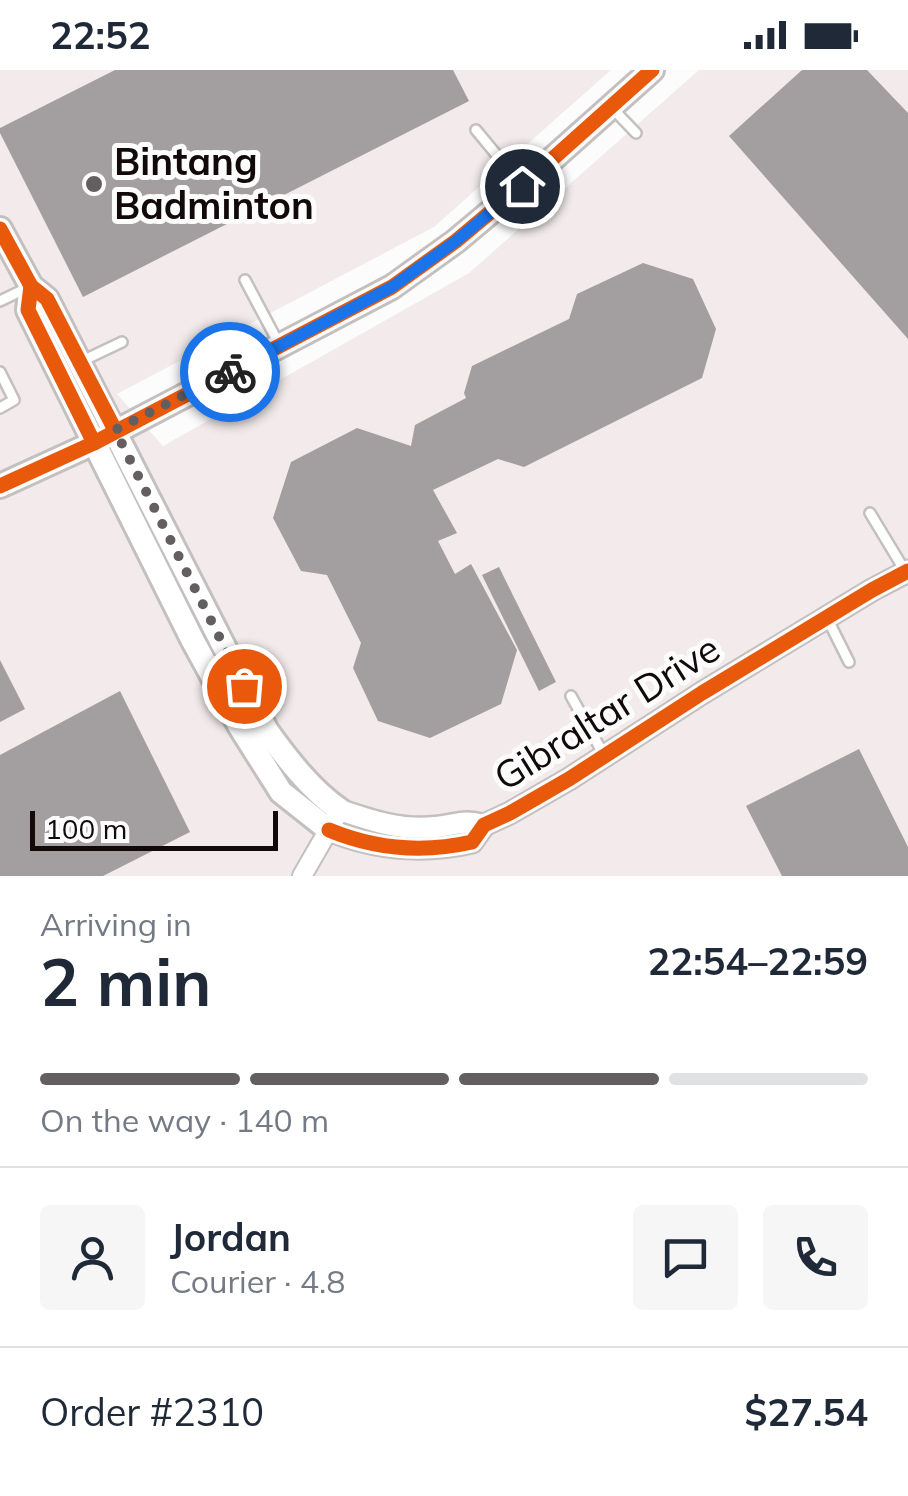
<!DOCTYPE html>
<meta charset="utf-8">
<style>
body{margin:0;font-family:Mulish,sans-serif;background:#f6f6f7;color:#1f2937;height:100vh;display:flex;flex-direction:column;font-size:38px;white-space:nowrap}
*{box-sizing:border-box;margin:0}
p{font-size:32px;color:#747a83}
.icon{flex:none;width:55px;height:55px;fill:none;stroke:currentColor;stroke-width:2;stroke-linecap:round;stroke-linejoin:round}
.map{position:relative;height:806px;overflow:hidden}
.side{display:flex;flex-direction:column;background:#fff;flex:1}
.side>*{flex:none}
.scale{position:absolute;left:30px;bottom:25px;width:248px;box-sizing:border-box;padding-left:10px;border:5px solid #11090a;border-top:0;font-size:28px;line-height:35px;white-space:nowrap;color:#11090a;-webkit-text-stroke:8px #fcfcfc;paint-order:stroke}
.pin{position:absolute;display:grid;place-items:center;width:85px;height:85px;color:#fff;margin:-42px;border:5px solid #fff;border-radius:50%;box-shadow:0 2px 10px #0007}
.courier{position:absolute;display:grid;place-items:center;width:100px;height:100px;margin:-50px;border:8px solid #1a73e8;border-radius:50%;background:#fff;color:#222;box-shadow:0 2px 12px #0007}
.head em{font-style:normal;font-weight:700}
.head div{display:flex;flex-direction:column-reverse}
.head{display:flex;align-items:center;justify-content:space-between;height:170px;padding:0 40px}
h1{font-size:65px;font-weight:700;line-height:75px}
.bar{display:grid;grid-template-columns:repeat(4,1fr);gap:15px 10px;align-content:center;height:120px;padding:0 40px}
.bar i{height:12px;border-radius:8px;background:#e0e1e3}
.bar .selected{background:#635e5f}
.bar p{grid-column:span 4}
.line{display:flex;align-items:center;gap:25px;padding:0 40px;border-top:2px solid #e0e1e3}
.line div{flex:1}
.round{display:grid;place-items:center;flex:none;width:105px;height:105px;border-radius:10px;background:#f6f6f7}
.status{display:flex;justify-content:space-between;align-items:center;height:70px;padding:0 50px;background:#fff;direction:ltr}
.status svg{height:28px;fill:currentColor}
.map>svg:first-child{display:block}
.built{fill:#f3ebeb}
.building{fill:#a39e9f}
.lines{fill:none;stroke-linecap:round;stroke-linejoin:round}
.service-casing{stroke:#c4c0c0;stroke-width:14}
.minor-casing{stroke:#c4c0c0;stroke-width:22}
.tertiary-casing{stroke:#c4c0c0;stroke-width:25}
.secondary-casing{stroke:#c4c0c0;stroke-width:28}
.service{stroke:#fff;stroke-width:9}
.minor{stroke:#fff;stroke-width:18}
.tertiary{stroke:#fff;stroke-width:20}
.secondary{stroke:#fff;stroke-width:22}
.cycleway-casing{stroke:#fcfcfc;stroke-width:21}
.cycleway{stroke:#e8590c;stroke-width:15}
.done{stroke:#635e5f;stroke-width:10;stroke-dasharray:0 18}
.route{stroke:#1a73e8;stroke-width:12}
.poi-dot{fill:#635e5f;stroke:#fcfcfc;stroke-width:4}
.labels{text-anchor:middle;stroke-width:10;stroke-linejoin:round;paint-order:stroke}
.poi-label{font-size:38px;font-weight:bold;fill:#11090a;stroke:#fcfcfc;text-anchor:start}
.street-label{font-size:38px;fill:#11090a;stroke:#fcfcfc}
</style>
<div class="status"><b>22:52</b><svg viewBox="0 0 49 12"><path d="M0 12V9h3v3zM5 12V6h3v6zM10 12V3h3v9zM15 12V0h3v12zM26 1h20v11H26zM47 4h2v5h-2z"/></svg></div>
<div class="map">
<svg width="908" height="806" viewBox="0 0 908 806">
<rect width="100%" height="100%" fill="#fcfcfc"/>
<path class="built" d="M 0,0 L 611,0 L 434,157 L 117,324 L 163,376 L 469,203 L 699,0 L 908,0 L 908,806 L 0,806 Z"/>
<g class="building">
<path d="M 115,0 L 453,0 L 469,31 L 83,227 L 0,63 L 0,58 Z"/>
<path d="M 802,0 L 867,0 L 908,43 L 908,269 L 729,66 Z"/>
<path d="M 643,193 L 693,209 L 716,259 L 702,308 L 524,397 L 498,389 L 433,420 L 457,463 L 438,471 L 455,504 L 471,494 L 517,580 L 501,634 L 430,668 L 378,651 L 353,598 L 361,573 L 327,505 L 301,501 L 273,448 L 291,392 L 357,358 L 411,376 L 415,355 L 466,328 L 464,323 L 472,296 L 569,249 L 577,224 Z"/>
<path d="M 499,497 L 556,612 L 539,621 L 482,505 Z"/>
<path d="M 0,590 L 25,639 L 0,652 Z"/>
<path d="M 120,621 L 190,762 L 103,806 L 0,806 L 0,685 Z"/>
<path d="M 859,679 L 908,777 L 908,806 L 782,806 L 746,736 Z"/>
</g>
<g class="lines">
<g class="service-casing">
<g id="service">
<path d="M 613,39 L 636,63"/>
<path d="M 476,60 L 520,113"/>
<path d="M 245,210 L 279,274"/>
<path d="M 0,231 L 29,217"/>
<path d="M 82,291 L 122,272"/>
<path d="M 0,302 L 14,330 L 0,338"/>
<path d="M 870,443 L 905,501"/>
<path d="M 828,550 L 849,592"/>
<path d="M 571,626 L 604,685"/>
</g>
</g>
<g class="minor-casing">
<path id="minor" d="M 302,806 L 340,740"/>
</g>
<g class="tertiary-casing">
<g id="tertiary">
<path d="M 340,740 C 372,751 402,761 436,757 C 458,755 461,749 484,755"/>
<path d="M 329,760 C 375,779 424,783 472,772 L 484,755 L 510,743 L 569,709 L 702,623 L 872,520 L 908,501"/>
</g>
</g>
<g class="secondary-casing">
<g id="secondary">
<path d="M 0,159 L 31,216 L 47,229 L 267,661 C 287,689 311,720 340,740"/>
<path d="M 31,216 L 28,240 L 193,571 L 240,657 L 281,722 L 329,760"/>
<path d="M 0,416 L 94,373 L 392,217 L 456,171 L 530,109 L 652,0"/>
</g>
</g>
<use href="#service" class="service"/>
<use href="#minor" class="minor"/>
<use href="#tertiary" class="tertiary"/>
<use href="#secondary" class="secondary"/>
<g class="cycleway-casing">
<g id="cycleway">
<path d="M 0,159 L 31,216 L 47,229 L 115,360"/>
<path d="M 31,216 L 28,240 L 94,373"/>
<path d="M 0,416 L 94,373 L 392,217 L 456,171 L 530,109 L 652,0"/>
<path d="M 329,760 C 375,779 424,783 472,772 L 484,755 L 510,743 L 569,709 L 702,623 L 872,520 L 908,501"/>
</g>
</g>
<use href="#cycleway" class="cycleway"/>
</g>
<g class="lines">
<path class="done" d="M 230,302 L 115,360 L 244,616"/>
<path class="route" d="M 230,302 L 392,217 L 456,171 L 522,116"/>
</g>
<circle class="poi-dot" cx="94" cy="114" r="10"/>
<g class="labels">
<g class="poi-label">
<text x="114" y="105">Bintang<tspan x="114" dy="44">Badminton</tspan></text>
</g>
<g class="street-label">
<text transform="translate(607 643) rotate(-32)" y="13">Gibraltar Drive</text>
</g>
</g>
</svg>
<div class="scale">100 m</div>
<div class="pin" style="left:244px;top:616px;background:#ea580c"><svg class="icon" aria-label="bag" viewBox="0 0 24 24"><path d="M5 8h14l-1 12H6zM9 8a3 3 0 0 1 6 0"/></svg></div>
<div class="pin" style="left:522px;top:116px;background:#1f2937"><svg class="icon" aria-label="home" viewBox="0 0 24 24"><path d="M3 11l9-7 9 7M6 9v11h12V9"/></svg></div>
<div class="courier" style="left:230px;top:302px"><svg class="icon" aria-label="bike" viewBox="0 0 24 24"><circle cx="6" cy="16" r="4"/><circle cx="18" cy="16" r="4"/><path d="M6 16l4-8h5l3 8M10 8l3 8H6M13 5h3"/></svg></div>
</div>
<section class="side">
<div class="head"><div><h1>2 min</h1><p>Arriving in</p></div><em>22:54–22:59</em></div>
<div class="bar"><i class="selected"></i><i class="selected"></i><i class="selected"></i><i></i><p>On the way · 140 m</p></div>
<div class="line" style="height:180px"><a class="round"><svg class="icon" aria-label="person" viewBox="0 0 24 24"><circle cx="12" cy="8" r="4"/><path d="M4 21q1-7 8-7t8 7"/></svg></a><div><b>Jordan</b><p>Courier · 4.8</p></div><a class="round"><svg class="icon" aria-label="chat" viewBox="0 0 24 24"><path d="M4 5h16v11H9l-5 4z"/></svg></a><a class="round"><svg class="icon" aria-label="phone" viewBox="0 0 24 24"><path d="M5 4h4l2 5-3 2q2 4 5 5l2-3 5 2v4C11 20 4 13 5 4z"/></svg></a></div>
<div class="line" style="height:130px"><div>Order #2310</div><b>$27.54</b></div>
</section>
